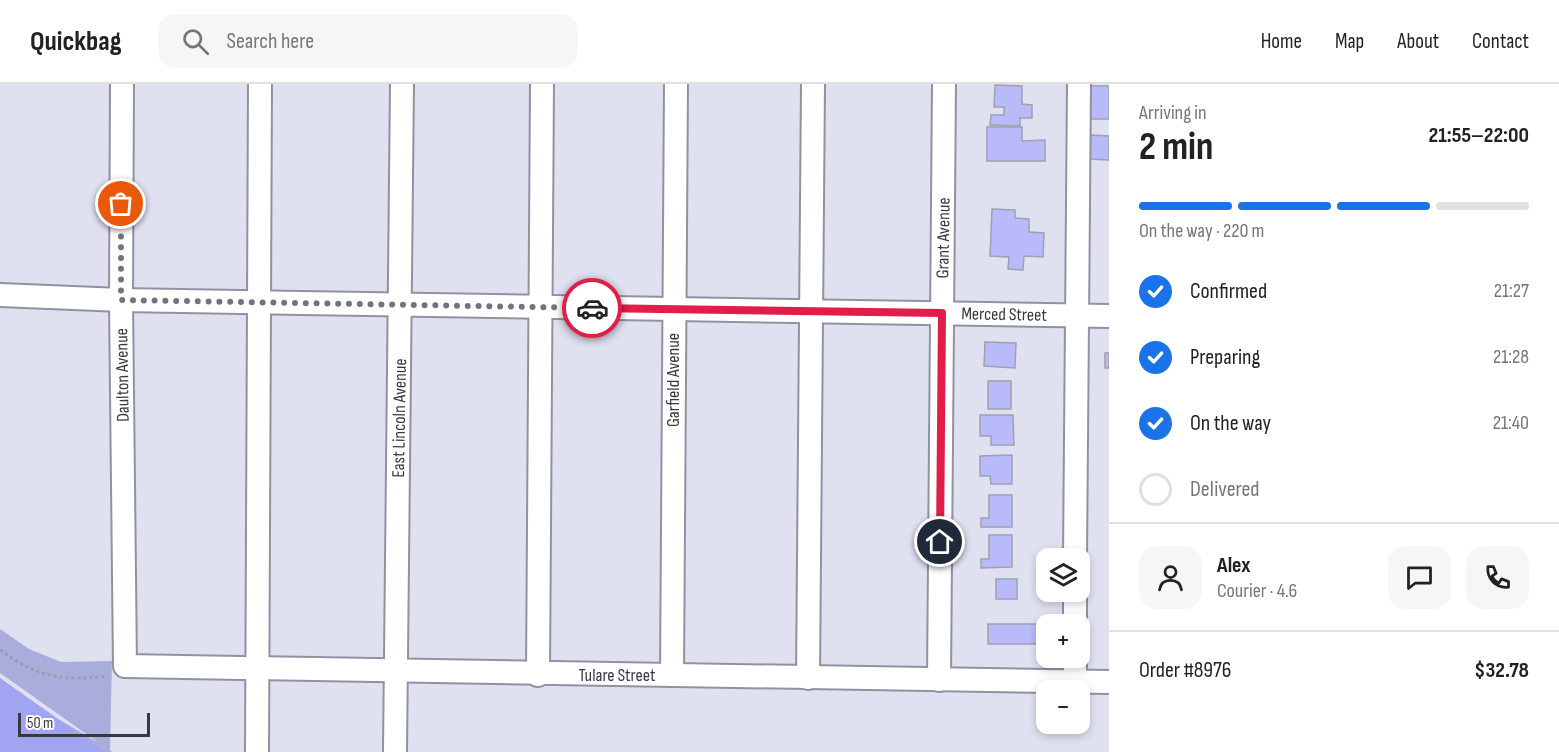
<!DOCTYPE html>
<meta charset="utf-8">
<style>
body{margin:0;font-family:"Sofia Sans Condensed",sans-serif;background:#f6f6f6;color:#222;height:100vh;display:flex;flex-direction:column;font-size:22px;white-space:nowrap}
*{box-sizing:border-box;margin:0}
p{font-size:20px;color:#767676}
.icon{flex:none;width:33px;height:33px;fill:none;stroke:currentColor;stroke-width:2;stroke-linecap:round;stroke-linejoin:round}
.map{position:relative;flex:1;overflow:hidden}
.panel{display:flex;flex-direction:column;background:#fff;width:450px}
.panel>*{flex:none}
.buttons{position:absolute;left:1036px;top:464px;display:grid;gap:12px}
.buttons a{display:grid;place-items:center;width:54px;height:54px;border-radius:12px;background:#fff;box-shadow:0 3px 9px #0003;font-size:30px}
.scale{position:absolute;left:18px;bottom:15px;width:132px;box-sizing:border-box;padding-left:6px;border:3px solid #38393f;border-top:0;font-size:16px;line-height:21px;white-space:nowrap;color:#38393f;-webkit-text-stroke:4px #fff;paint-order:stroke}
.pin{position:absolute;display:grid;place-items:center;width:51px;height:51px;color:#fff;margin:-26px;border:3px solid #fff;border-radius:50%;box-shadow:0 2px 6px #0007}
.courier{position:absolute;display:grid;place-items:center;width:60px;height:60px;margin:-30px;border:4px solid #e11d48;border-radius:50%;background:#fff;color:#222;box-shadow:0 2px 8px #0007}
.head em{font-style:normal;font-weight:700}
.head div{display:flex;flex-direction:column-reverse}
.head{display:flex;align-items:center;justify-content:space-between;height:102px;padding:0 30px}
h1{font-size:39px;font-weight:700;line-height:45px}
.bar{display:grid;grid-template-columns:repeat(4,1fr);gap:9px 6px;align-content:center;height:72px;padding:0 30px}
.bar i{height:8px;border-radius:4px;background:#e0e0e0}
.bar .selected{background:#1a73e8}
.bar p{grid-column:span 4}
.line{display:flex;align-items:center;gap:15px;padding:0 30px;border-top:2px solid #e0e0e0}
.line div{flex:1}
.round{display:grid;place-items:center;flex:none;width:63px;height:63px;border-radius:18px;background:#f6f6f6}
ol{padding:0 30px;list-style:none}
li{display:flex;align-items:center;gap:18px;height:66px}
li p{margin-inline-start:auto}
li .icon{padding:6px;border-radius:50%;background:#1a73e8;color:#fff;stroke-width:4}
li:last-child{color:#767676}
li i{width:33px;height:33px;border:3px solid #e0e0e0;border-radius:50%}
header{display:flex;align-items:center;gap:36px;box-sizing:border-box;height:84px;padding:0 30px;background:#fff;border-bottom:2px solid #e0e0e0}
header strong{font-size:28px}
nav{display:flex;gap:33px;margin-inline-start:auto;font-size:21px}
.search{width:420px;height:54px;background:#f6f6f6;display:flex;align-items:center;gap:15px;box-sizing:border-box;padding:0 21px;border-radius:18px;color:#767676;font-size:22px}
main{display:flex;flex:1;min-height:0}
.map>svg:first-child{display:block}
.green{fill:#aaaddb}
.water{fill:#a1a4f0}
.building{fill:#b8baf9;stroke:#9fa0b0;stroke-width:1.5}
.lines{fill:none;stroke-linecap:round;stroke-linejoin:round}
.minor-casing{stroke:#9192a1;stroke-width:26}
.path{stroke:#9b9da9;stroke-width:3;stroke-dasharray:3 3;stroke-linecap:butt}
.minor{stroke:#fff;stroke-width:22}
.done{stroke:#72747d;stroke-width:6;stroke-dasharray:0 10.8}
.route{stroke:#e11d48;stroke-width:8}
.labels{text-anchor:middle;stroke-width:5;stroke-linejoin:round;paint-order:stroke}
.street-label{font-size:18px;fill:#38393f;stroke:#fff}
</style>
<header>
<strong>Quickbag</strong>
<div class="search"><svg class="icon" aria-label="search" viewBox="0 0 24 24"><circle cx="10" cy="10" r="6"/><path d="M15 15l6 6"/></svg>Search here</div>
<nav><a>Home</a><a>Map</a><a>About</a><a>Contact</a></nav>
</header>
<main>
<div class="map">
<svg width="1109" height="668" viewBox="0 0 1109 668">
<rect width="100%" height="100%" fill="#dfe1f1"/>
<path class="green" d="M 0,545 L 29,565 L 61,578 L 112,577 L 110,666 L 112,668 L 0,668 L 0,601 L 99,659 L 0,589 Z"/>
<path class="water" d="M 0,594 L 105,668 L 0,668 Z"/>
<g class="building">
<path d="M 995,1 L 1022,2 L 1022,20 L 1032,21 L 1032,34 L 1020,34 L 1020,42 L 990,41 L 991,31 L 1004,31 L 1004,23 L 994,23 Z"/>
<rect x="1085" y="2" width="24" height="33"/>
<path d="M 987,43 L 1022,43 L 1022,57 L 1045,56 L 1045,77 L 987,77 Z"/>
<path d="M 1091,51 L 1109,52 L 1109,76 L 1090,75 Z"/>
<path d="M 992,125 L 1015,126 L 1015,134 L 1029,135 L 1029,148 L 1044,149 L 1043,173 L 1024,172 L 1023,186 L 1008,185 L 1009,173 L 990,172 Z"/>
<path d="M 985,258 L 1016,259 L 1015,284 L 984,282 Z"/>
<rect x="1105" y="269" width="4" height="15"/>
<rect x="988" y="297" width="23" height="28"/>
<path d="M 980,331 L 1013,331 L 1014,361 L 991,361 L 991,352 L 980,352 Z"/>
<path d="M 1012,371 L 1012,400 L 991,400 L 990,392 L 980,392 L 980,372 Z"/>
<path d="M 989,411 L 1012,411 L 1012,443 L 981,443 L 981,434 L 989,434 Z"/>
<path d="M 989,451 L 1012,451 L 1012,483 L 981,484 L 981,475 L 989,475 Z"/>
<rect x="996" y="495" width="21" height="20"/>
<rect x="988" y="540" width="59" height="20"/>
</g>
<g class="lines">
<g class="minor-casing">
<g id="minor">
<path d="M 122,0 L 121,216 L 125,582 L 1109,598"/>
<path d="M 0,211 L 121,216 L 1109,232"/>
<path d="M 1075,474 L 1079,0"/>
<path d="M 1075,540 L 1075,507"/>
<path d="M 538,591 L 542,0"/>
<path d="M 672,591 L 676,0"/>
<path d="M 808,594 L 813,0"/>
<path d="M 939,596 L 944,0"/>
<path d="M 1075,597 L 1075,573"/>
<path d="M 257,668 L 260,0"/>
<path d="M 395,668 L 402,0"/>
</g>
</g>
<path class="path" d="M 0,566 C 39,594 61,597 108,592"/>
<use href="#minor" class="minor"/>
</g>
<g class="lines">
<path class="done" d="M 121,120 L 121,216 L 592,224"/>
<path class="route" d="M 592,224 L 942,229 L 940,458"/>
</g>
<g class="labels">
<g class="street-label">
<text transform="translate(943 154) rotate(-89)" y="6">Grant Avenue</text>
<text transform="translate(1004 230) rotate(1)" y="6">Merced Street</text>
<text transform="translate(122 291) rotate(-91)" y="6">Daulton Avenue</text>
<text transform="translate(673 296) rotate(-90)" y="6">Garfield Avenue</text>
<text transform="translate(399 334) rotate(-89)" y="6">East Lincoln Avenue</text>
<text x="617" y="597">Tulare Street</text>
</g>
</g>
</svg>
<div class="buttons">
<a><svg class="icon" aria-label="layers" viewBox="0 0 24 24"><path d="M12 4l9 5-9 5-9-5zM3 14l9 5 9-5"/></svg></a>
<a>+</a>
<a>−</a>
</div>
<div class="scale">50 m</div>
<div class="pin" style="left:121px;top:120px;background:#ea580c"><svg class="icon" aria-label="bag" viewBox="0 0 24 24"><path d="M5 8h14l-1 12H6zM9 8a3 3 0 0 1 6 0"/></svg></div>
<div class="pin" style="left:940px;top:458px;background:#1f2937"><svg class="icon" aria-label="home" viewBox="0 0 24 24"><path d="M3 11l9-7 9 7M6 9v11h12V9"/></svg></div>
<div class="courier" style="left:592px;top:224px"><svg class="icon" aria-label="car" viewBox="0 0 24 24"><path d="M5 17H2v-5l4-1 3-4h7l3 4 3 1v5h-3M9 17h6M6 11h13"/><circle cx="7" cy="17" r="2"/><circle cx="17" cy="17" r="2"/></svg></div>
</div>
<section class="panel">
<div class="head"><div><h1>2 min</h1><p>Arriving in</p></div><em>21:55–22:00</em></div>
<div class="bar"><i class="selected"></i><i class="selected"></i><i class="selected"></i><i></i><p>On the way · 220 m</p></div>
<ol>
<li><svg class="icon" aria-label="check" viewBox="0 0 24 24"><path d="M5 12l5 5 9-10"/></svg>Confirmed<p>21:27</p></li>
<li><svg class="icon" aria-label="check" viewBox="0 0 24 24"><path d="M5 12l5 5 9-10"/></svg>Preparing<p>21:28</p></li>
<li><svg class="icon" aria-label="check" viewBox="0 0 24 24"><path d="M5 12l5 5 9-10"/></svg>On the way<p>21:40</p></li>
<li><i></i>Delivered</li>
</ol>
<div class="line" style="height:108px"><a class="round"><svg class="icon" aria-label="person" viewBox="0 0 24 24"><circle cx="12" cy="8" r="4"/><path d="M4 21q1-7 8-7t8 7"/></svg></a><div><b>Alex</b><p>Courier · 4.6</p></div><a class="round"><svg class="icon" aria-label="chat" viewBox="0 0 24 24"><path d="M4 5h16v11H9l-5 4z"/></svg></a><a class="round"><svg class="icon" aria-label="phone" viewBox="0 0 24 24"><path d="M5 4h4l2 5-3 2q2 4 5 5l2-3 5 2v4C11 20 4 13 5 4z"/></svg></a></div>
<div class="line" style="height:78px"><div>Order #8976</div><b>$32.78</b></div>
</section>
</main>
